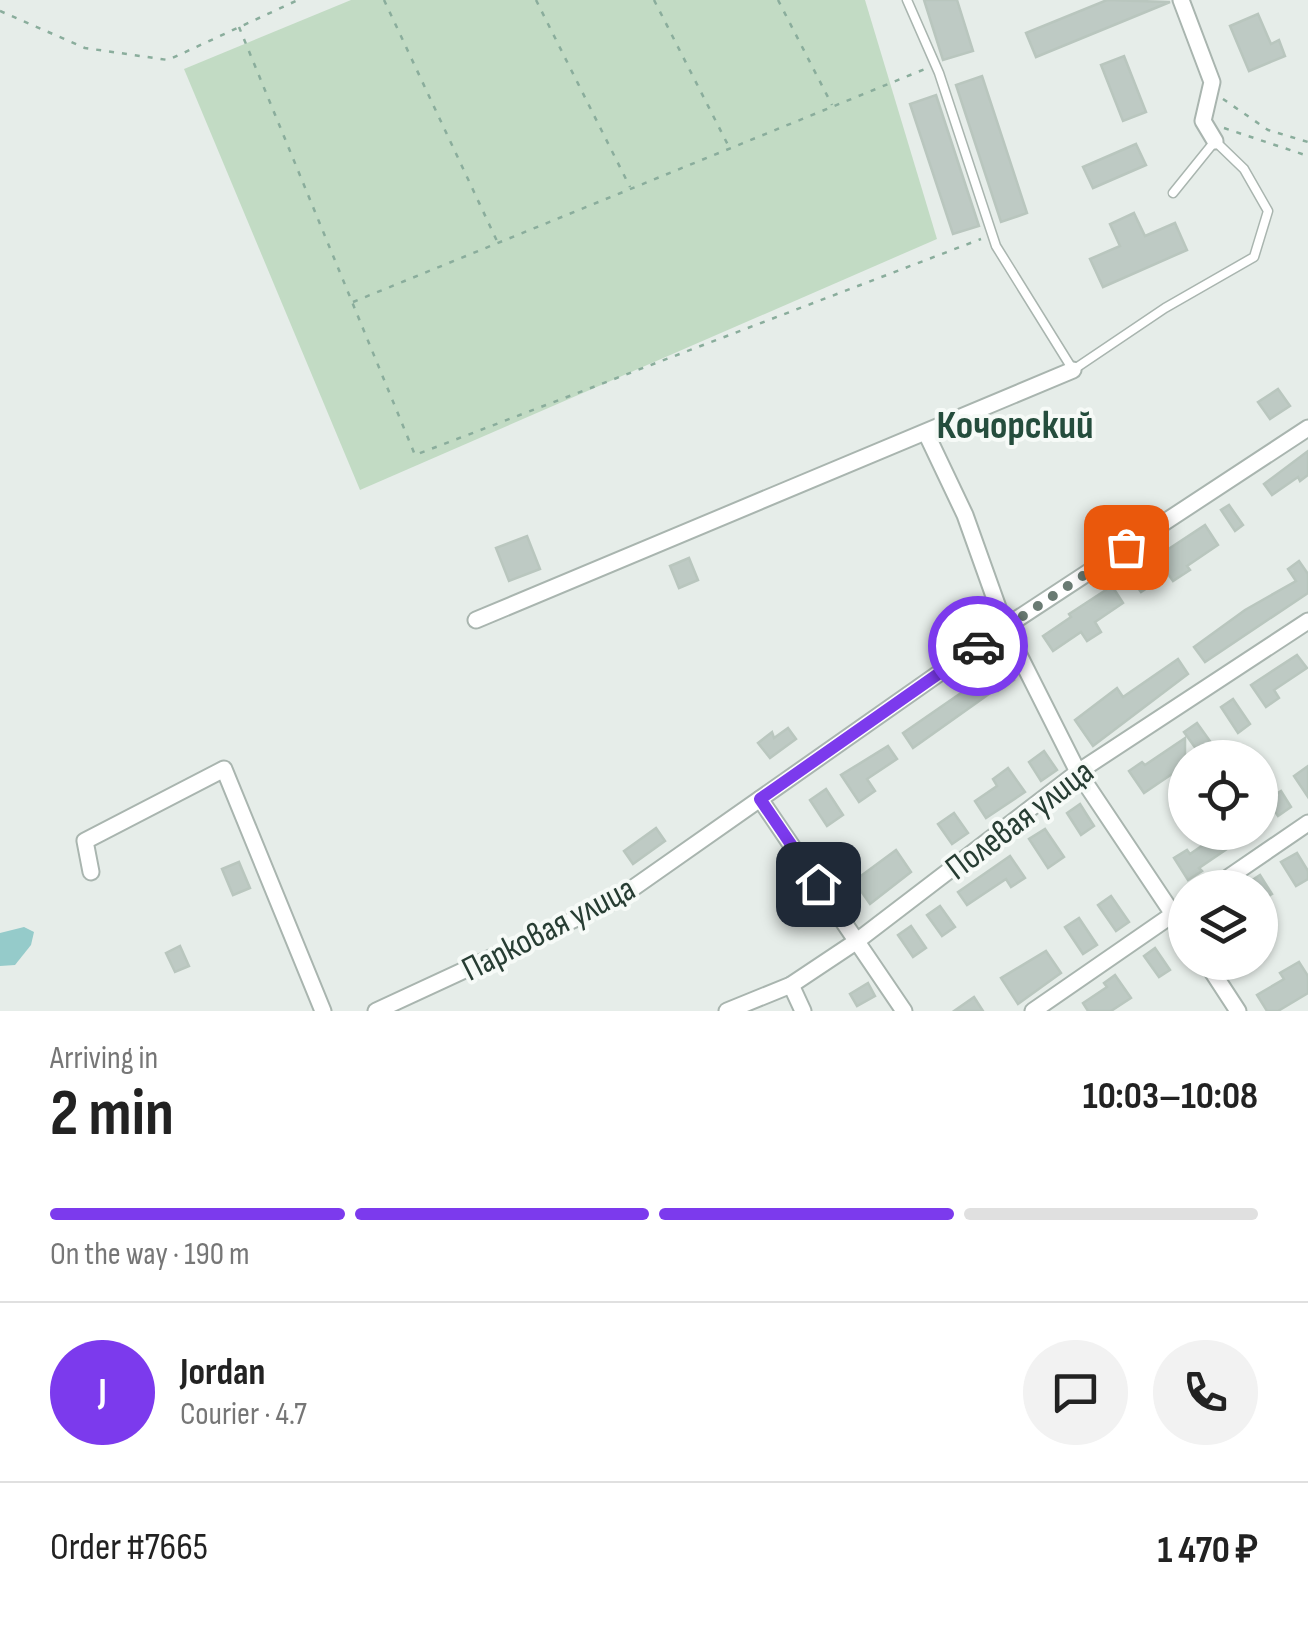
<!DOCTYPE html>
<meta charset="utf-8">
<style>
body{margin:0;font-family:"Sofia Sans Condensed",sans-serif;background:#f2f2f2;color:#222;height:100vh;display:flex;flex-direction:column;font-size:38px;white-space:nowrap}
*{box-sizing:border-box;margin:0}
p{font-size:32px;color:#767676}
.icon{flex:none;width:55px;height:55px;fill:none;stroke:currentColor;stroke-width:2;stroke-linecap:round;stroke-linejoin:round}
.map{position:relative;height:1011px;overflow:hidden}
.sheet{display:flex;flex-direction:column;background:#fff;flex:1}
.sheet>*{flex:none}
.tools{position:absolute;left:1168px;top:740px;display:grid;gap:20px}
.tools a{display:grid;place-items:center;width:110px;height:110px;border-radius:50%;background:#fff;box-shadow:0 2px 8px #0004;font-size:50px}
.pin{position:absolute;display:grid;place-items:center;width:85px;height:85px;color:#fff;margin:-42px;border-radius:20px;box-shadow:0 5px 15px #0006}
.courier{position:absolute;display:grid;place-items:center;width:100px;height:100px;margin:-50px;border:8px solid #7c3aed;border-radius:50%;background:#fff;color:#222;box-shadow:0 2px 12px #0007}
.headline em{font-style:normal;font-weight:700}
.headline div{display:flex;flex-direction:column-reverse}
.headline{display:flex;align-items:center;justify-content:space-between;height:170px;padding:0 50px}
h1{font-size:65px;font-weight:700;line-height:75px}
.bar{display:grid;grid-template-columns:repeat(4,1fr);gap:15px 10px;align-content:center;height:120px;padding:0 50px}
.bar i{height:12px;border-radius:8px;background:#e0e0e0}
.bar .selected{background:#7c3aed}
.bar p{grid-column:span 4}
.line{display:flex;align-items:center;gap:25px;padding:0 50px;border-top:2px solid #e0e0e0}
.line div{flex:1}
.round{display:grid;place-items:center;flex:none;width:105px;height:105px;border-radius:52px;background:#f2f2f2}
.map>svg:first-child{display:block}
.green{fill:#c2dbc4}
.water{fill:#95cbca}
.building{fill:#becac4;stroke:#b9c6be;stroke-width:2.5}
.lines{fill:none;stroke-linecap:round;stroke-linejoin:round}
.service-casing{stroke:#a9b5af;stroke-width:11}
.minor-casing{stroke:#a9b5af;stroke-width:19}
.path{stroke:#8aad9c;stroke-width:2.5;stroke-dasharray:5 8;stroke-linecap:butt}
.service{stroke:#fff;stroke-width:8}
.minor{stroke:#fff;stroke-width:15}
.done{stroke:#6a7b73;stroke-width:10;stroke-dasharray:0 18}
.route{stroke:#7c3aed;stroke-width:12}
.labels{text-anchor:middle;stroke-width:8;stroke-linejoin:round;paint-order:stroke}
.street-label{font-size:35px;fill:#273d33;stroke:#f6faf7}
.quarter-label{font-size:40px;font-weight:bold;fill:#254d3d;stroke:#f6faf7}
</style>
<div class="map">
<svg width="1308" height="1011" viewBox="0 0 1308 1011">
<rect width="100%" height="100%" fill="#e6ede9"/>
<path class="green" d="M 351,0 L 865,0 L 937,239 L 360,490 L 184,69 Z"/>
<path class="water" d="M 24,927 L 34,932 L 31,945 L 15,965 L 0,966 L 0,933 Z"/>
<g class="building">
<path d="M 924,0 L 957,0 L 973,51 L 943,60 Z"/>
<path d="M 1107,0 L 1170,2 L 1036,57 L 1026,33 Z"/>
<path d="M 1258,14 L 1271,44 L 1279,40 L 1285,56 L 1249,71 L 1230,26 Z"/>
<path d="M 1124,56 L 1146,112 L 1123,121 L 1101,65 Z"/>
<path d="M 982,76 L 1027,213 L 1001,222 L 956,85 Z"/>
<path d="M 936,95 L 979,226 L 953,234 L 910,104 Z"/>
<path d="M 1136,144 L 1146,165 L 1093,188 L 1083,167 Z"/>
<path d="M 1134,213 L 1145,236 L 1175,223 L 1187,250 L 1103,287 L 1090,259 L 1120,246 L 1110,224 Z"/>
<path d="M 1278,389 L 1290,406 L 1270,419 L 1258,402 Z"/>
<path d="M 1308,451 L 1308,475 L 1300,481 L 1298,477 L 1272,495 L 1264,484 Z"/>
<path d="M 1229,505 L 1243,525 L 1235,531 L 1221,510 Z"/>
<path d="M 1205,525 L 1218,545 L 1187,566 L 1190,570 L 1173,581 L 1168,574 L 1141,592 L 1129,575 Z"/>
<path d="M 527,536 L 540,569 L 509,581 L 496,548 Z"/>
<path d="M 689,558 L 698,580 L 679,588 L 670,566 Z"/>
<path d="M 1299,561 L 1308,574 L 1308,593 L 1205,662 L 1194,647 L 1245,610 L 1296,581 L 1288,569 Z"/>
<path d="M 1112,586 L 1123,603 L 1095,622 L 1101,632 L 1087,641 L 1081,632 L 1053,651 L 1043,636 L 1071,617 L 1069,614 Z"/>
<path d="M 1297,655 L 1307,668 L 1274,690 L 1279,698 L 1266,707 L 1251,685 Z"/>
<path d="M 1178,659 L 1188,674 L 1093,746 L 1075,720 L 1117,688 L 1123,697 Z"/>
<path d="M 1003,664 L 1014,680 L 998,691 L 996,689 L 913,748 L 903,733 Z"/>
<path d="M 1233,699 L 1250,724 L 1238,733 L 1221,707 Z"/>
<path d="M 1197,723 L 1212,744 L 1199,753 L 1184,732 Z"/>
<path d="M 788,728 L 796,739 L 770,758 L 758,743 L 772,732 L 774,738 Z"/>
<path d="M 1185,738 L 1185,778 L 1178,782 L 1172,774 L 1144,793 L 1129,771 L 1142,762 L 1145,765 Z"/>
<path d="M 888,746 L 897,759 L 867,779 L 875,791 L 859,802 L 841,775 Z"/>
<path d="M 1044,751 L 1057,770 L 1041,781 L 1029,762 Z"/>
<path d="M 1308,766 L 1308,797 L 1294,776 Z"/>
<path d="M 1008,768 L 1025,792 L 986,818 L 975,801 L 997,786 L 993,779 Z"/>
<path d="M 826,789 L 843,815 L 827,826 L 810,800 Z"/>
<path d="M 1281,791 L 1291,807 L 1278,816 L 1267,800 Z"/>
<path d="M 1080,804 L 1094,826 L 1081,835 L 1067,813 Z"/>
<path d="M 954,813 L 968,833 L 952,844 L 938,824 Z"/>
<path d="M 656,828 L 665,841 L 633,864 L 624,851 Z"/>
<path d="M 1045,829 L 1064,857 L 1048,868 L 1029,839 Z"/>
<path d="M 1222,832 L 1252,832 L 1199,868 L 1202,871 L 1188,880 L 1174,858 L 1187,850 L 1190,854 Z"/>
<path d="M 896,850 L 911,872 L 870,904 L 854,881 Z"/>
<path d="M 1297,853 L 1308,871 L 1308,879 L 1296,886 L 1281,862 Z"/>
<path d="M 1010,856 L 1025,878 L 1011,887 L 1006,879 L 967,905 L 958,892 Z"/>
<path d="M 239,862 L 250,888 L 233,895 L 222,869 Z"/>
<path d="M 1260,875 L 1272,894 L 1260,901 L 1260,888 L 1240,888 Z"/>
<path d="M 1111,896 L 1129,922 L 1116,931 L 1098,905 Z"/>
<path d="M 940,906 L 955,927 L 942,936 L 927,915 Z"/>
<path d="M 1079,918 L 1097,945 L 1083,954 L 1065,927 Z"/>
<path d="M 911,926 L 926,948 L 913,957 L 898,935 Z"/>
<path d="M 180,946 L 189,966 L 175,972 L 166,953 Z"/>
<path d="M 1155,948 L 1170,970 L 1159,977 L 1144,956 Z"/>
<path d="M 1046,951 L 1061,973 L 1018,1004 L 1001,978 Z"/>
<path d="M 1299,962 L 1308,976 L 1308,993 L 1278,1011 L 1267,1011 L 1257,995 L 1284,979 L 1280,973 Z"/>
<path d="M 1115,975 L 1131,998 L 1111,1011 L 1088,1011 L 1083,1003 L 1107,987 L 1104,983 Z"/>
<path d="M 868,983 L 875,996 L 857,1006 L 850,994 Z"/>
<path d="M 974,997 L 983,1011 L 954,1011 Z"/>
</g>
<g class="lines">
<g class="service-casing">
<path id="service" d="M 907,0 L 939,73 L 996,246 L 1073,370 L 1165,308 L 1254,257 L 1268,211 L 1244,169 L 1215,141 L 1173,193"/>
</g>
<g class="minor-casing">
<g id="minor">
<path d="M 1181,0 L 1212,82 L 1203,121 L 1215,141"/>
<path d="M 926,433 L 965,515 L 1005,627 L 1078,772 L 1185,932"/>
<path d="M 476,620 L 1073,370"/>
<path d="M 760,799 L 904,1011"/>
<path d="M 91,872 L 85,841 L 224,769 L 323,1011"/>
<path d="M 1213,888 L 1308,823"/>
<path d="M 1206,962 L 1238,1011"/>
<path d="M 791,985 L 803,1011"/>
<path d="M 376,1011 L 616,900 L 1005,627 L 1308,428"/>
<path d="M 727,1011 L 791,985 L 857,941 L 1078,772 L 1308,621"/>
<path d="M 1033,1011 L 1185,906"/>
</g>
</g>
<g class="path">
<path d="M 384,0 L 497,241"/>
<path d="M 536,0 L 630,187"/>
<path d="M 654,0 L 729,147"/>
<path d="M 778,0 L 832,105"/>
<path d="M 0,11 L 85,48 L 168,60 L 298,0"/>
<path d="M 239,27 L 415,455 L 981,239"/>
<path d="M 1223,99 L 1268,130 L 1308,142"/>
<path d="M 1224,128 L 1308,156"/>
<path d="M 353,302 L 925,69"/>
</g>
<use href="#service" class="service"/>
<use href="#minor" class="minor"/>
</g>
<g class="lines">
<path class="done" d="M 978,646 L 1126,547"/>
<path class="route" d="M 818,884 L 760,799 L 978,646"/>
</g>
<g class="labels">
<g class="street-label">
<text transform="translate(1019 819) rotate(-37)" y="12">Полевая улица</text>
<text transform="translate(548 928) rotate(-27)" y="12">Парковая улица</text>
</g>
<g class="quarter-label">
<text x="1015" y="438">Кочорский</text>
</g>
</g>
</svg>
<div class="tools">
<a><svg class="icon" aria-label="locate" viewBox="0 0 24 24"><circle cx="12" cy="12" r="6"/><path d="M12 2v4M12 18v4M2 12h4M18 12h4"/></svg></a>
<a><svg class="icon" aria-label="layers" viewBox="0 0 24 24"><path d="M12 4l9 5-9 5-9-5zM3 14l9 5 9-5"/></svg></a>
</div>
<div class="pin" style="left:1126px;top:547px;background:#ea580c"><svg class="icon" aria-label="bag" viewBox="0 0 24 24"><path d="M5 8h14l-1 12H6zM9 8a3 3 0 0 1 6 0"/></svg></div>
<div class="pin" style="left:818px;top:884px;background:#1f2937"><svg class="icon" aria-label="home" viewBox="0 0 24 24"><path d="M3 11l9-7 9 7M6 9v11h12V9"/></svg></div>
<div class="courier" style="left:978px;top:646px"><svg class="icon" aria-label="car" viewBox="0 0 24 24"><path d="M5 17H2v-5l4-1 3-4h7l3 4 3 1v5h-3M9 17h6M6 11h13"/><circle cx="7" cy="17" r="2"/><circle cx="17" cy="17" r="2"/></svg></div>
</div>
<section class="sheet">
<div class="headline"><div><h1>2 min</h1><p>Arriving in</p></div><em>10:03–10:08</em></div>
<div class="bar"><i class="selected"></i><i class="selected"></i><i class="selected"></i><i></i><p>On the way · 190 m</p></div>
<div class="line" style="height:180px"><b class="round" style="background:#7c3aed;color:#fff">J</b><div><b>Jordan</b><p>Courier · 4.7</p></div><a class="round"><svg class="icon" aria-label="chat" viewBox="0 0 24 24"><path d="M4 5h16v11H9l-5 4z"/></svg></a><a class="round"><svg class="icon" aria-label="phone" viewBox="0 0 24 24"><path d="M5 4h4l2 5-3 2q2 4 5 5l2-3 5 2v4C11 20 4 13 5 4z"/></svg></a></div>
<div class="line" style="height:130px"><div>Order #7665</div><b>1 470 ₽</b></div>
</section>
